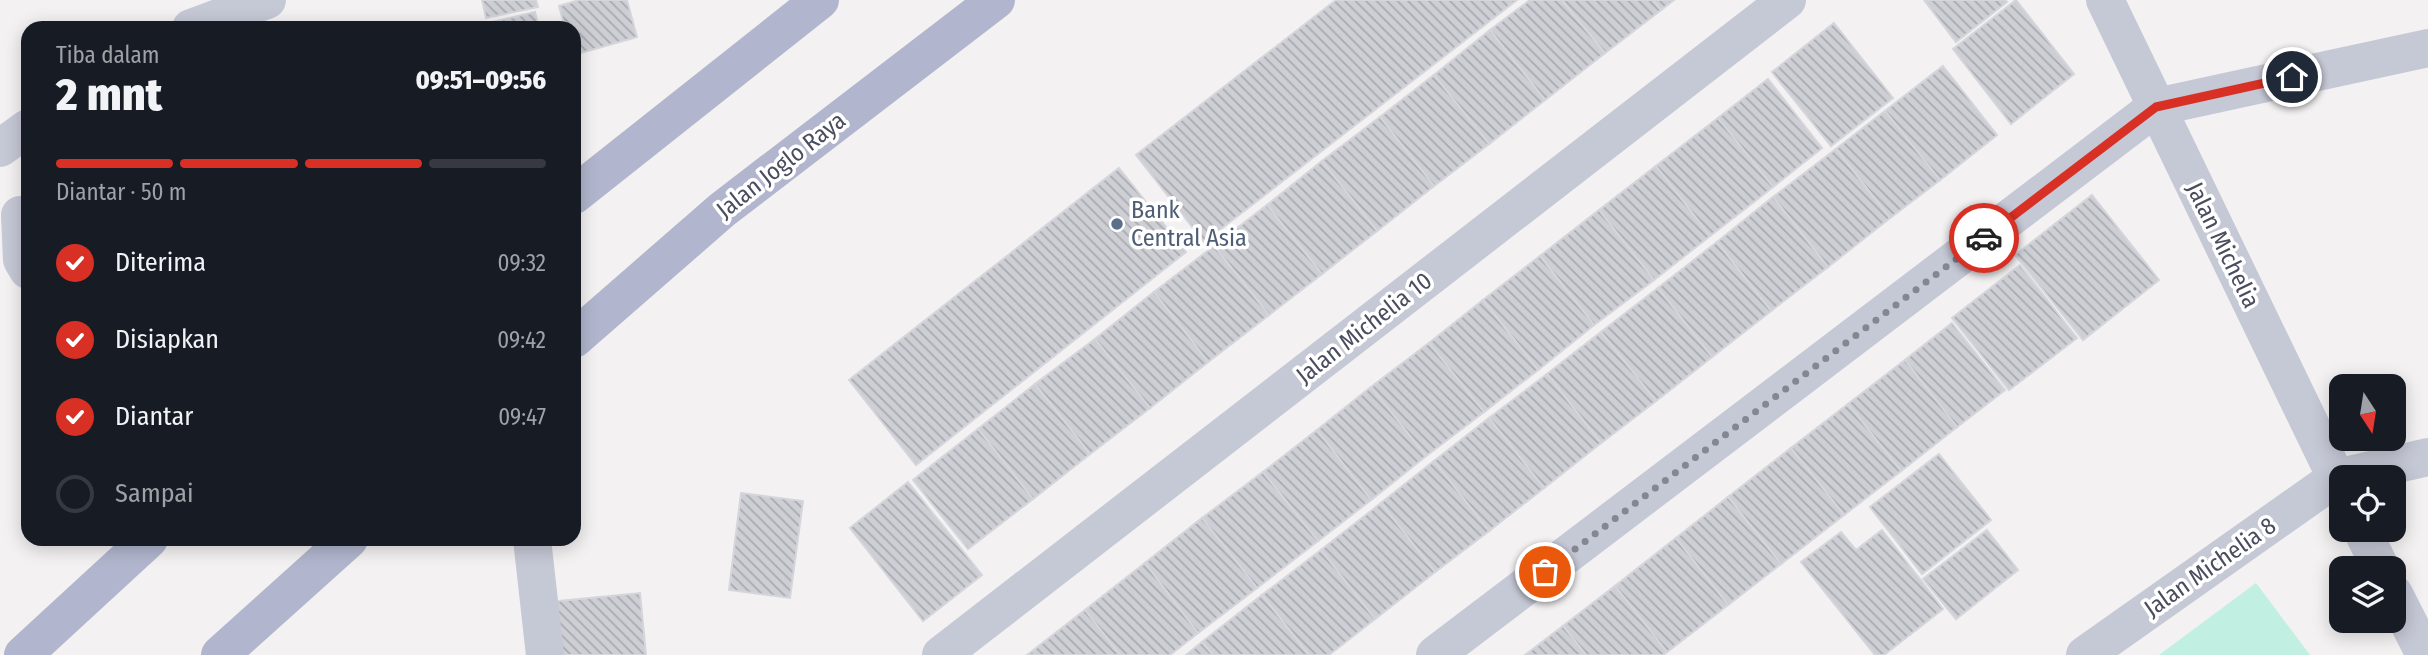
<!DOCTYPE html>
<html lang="id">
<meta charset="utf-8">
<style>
body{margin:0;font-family:"Fira Sans Condensed",sans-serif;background:#242831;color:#f1f3f6;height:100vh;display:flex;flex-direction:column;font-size:26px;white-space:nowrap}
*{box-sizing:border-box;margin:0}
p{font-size:23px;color:#9ea1a6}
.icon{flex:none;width:38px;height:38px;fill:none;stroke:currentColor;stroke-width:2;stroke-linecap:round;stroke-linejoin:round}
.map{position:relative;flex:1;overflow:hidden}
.sheet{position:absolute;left:21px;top:21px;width:560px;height:525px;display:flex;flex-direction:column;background:#171b24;border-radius:21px;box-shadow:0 4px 18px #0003}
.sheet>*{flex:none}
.needle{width:46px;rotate:168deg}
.controls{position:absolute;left:2329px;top:374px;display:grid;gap:14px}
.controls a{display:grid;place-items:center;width:77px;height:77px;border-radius:14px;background:#171b24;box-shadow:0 4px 18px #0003;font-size:35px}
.pin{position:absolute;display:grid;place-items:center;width:60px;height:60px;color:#fff;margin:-30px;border:4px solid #fff;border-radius:50%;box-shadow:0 2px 7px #0007}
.courier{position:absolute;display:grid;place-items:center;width:70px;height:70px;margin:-35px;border:5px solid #d93025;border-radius:50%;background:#fff;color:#222;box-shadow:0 2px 9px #0007}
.summary em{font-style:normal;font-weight:800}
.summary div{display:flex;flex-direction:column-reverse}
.summary{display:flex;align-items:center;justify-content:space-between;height:119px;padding:0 35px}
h1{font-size:46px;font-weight:800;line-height:52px}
.bar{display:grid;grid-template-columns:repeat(4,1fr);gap:10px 7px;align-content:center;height:84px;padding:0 35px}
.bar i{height:9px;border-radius:5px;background:#363941}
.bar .current{background:#d93025}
.bar p{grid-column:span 4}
ol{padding:0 35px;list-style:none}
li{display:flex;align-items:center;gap:21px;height:77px}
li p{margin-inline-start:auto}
li .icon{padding:7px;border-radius:50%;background:#d93025;color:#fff;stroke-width:4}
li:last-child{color:#9ea1a6}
li i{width:38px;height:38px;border:4px solid #363941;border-radius:50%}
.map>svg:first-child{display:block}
.grass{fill:#c1efe1}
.building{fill:url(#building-back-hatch);stroke:#d5d5dc;stroke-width:2}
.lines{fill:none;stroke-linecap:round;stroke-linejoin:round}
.minor{stroke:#c5c8d5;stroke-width:38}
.major{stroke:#b1b6ce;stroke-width:38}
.done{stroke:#848691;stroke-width:7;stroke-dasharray:0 12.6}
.route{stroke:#d93025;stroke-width:9}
.service-dot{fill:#5c6f8a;stroke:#fff;stroke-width:2.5}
.labels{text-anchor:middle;stroke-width:7;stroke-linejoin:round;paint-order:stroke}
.street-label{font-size:24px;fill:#494d5e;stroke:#fff}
.service-label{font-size:24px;fill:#4e5e75;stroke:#fff;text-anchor:start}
</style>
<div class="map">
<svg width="2428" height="655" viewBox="0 0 2428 655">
<defs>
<pattern id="building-back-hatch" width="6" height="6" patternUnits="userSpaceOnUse" patternTransform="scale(1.75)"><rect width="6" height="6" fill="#cecfd5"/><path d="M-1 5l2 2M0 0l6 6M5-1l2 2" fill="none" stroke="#a9aab0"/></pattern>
</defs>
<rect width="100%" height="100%" fill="#f3f1f1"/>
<path class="grass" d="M 2256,583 L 2310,655 L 2159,655 Z"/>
<g class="building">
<path d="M 482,0 L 536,0 L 538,7 L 486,18 Z"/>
<path d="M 579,0 L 627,0 L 637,37 L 574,55 L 574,28 L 565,28 L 559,6 Z"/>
<path d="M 1336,0 L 1517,0 L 1204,242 L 1136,155 Z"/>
<path d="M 1530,0 L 1562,0 L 1605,53 L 1545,100 L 1490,30 Z"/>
<path d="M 1562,0 L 1653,0 L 1661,10 L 1605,53 Z"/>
<path d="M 1653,0 L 1674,0 L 1661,10 Z"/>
<path d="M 1924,0 L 2005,0 L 2007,2 L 1956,42 Z"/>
<path d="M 2016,0 L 2074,74 L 2011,124 L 1953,49 Z"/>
<path d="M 535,12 L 539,28 L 480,28 L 479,25 Z"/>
<path d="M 1834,23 L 1893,98 L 1831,146 L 1772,72 Z"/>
<path d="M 1490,30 L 1545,100 L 1489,144 L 1434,75 Z"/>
<path d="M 1943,66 L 1997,135 L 1940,180 L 1885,111 Z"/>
<path d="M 1434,75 L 1489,144 L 1434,186 L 1380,117 Z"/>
<path d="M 1768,79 L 1822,148 L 1773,187 L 1718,118 Z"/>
<path d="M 1885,111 L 1940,180 L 1890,218 L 1836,149 Z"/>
<path d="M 1380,117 L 1434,186 L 1377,231 L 1322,161 Z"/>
<path d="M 1718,118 L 1773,187 L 1710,236 L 1656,166 Z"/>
<path d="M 1836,149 L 1890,218 L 1828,267 L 1773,197 Z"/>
<path d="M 1322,161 L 1377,231 L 1322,274 L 1267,205 Z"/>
<path d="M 1656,166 L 1710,236 L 1654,280 L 1599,210 Z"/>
<path d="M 1119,168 L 1186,252 L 916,465 L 849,380 Z"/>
<path d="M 2092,195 L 2159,280 L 2083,340 L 2015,255 Z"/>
<path d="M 1773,197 L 1828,267 L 1771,311 L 1717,242 Z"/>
<path d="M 1267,205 L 1322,274 L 1269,315 L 1214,246 Z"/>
<path d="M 1599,210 L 1654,280 L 1594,325 L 1540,256 Z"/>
<path d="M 1717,242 L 1771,311 L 1712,357 L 1658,288 Z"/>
<path d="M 1214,246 L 1269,315 L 1208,362 L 1154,292 Z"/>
<path d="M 1540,256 L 1594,325 L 1538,370 L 1483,300 Z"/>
<path d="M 2020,265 L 2077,338 L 2009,390 L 1952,318 Z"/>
<path d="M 1658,288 L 1712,357 L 1656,401 L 1601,332 Z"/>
<path d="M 1154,292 L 1208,362 L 1150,408 L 1095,339 Z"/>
<path d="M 1483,300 L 1538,370 L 1484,412 L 1429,343 Z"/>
<path d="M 1952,323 L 2005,390 L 1957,427 L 1905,360 Z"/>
<path d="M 1601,332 L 1656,401 L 1601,443 L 1547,374 Z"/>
<path d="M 1095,339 L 1150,408 L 1090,454 L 1035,384 Z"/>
<path d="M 1429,343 L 1484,412 L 1426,456 L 1371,387 Z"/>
<path d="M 1905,360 L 1957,427 L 1901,471 L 1848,404 Z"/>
<path d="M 1547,374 L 1601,443 L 1544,488 L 1489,418 Z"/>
<path d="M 1035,384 L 1090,454 L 1033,499 L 978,429 Z"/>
<path d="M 1371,387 L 1426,456 L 1371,500 L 1317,430 Z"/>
<path d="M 1848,404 L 1901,471 L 1844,515 L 1791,448 Z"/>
<path d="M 1489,418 L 1544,488 L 1489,531 L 1434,461 Z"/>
<path d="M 978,429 L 1033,499 L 968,549 L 913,480 Z"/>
<path d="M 1317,430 L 1371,500 L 1318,541 L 1263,472 Z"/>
<path d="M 1791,448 L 1844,515 L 1781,564 L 1728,497 Z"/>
<path d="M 1939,454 L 1991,520 L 1922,574 L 1870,507 Z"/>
<path d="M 1434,461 L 1489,531 L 1435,572 L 1381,503 Z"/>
<path d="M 1263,472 L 1318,541 L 1257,588 L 1202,518 Z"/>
<path d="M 908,482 L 982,575 L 923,621 L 850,528 Z"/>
<path d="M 741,493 L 803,501 L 790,598 L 729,590 Z"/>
<path d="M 1728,497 L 1781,564 L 1728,605 L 1676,538 Z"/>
<path d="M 1381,503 L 1435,572 L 1375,619 L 1321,550 Z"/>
<path d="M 1202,518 L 1257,588 L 1198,633 L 1145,563 Z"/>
<path d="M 1882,530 L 1943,609 L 1884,655 L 1875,655 L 1801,562 L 1841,532 L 1856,550 Z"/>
<path d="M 1987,530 L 2018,570 L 1956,619 L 1923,579 Z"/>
<path d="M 1676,538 L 1728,605 L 1667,652 L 1615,586 Z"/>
<path d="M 1321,550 L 1375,619 L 1329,655 L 1309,655 L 1262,595 Z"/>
<path d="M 1145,563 L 1198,633 L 1170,655 L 1120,655 L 1085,610 Z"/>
<path d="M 1615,586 L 1667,652 L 1663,655 L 1586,655 L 1563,626 Z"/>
<path d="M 640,593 L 646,655 L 554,655 L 549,602 Z"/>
<path d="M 1262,595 L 1309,655 L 1213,655 L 1202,642 Z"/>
<path d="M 1085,610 L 1120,655 L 1027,655 Z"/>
<path d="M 1563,626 L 1586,655 L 1525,655 Z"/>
<path d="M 1202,642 L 1213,655 L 1186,655 Z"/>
</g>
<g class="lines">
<g class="minor">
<path d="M 2105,0 L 2342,490"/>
<path d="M 191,28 L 267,0"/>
<path d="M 0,148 L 28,128"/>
<path d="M 20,215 L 22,260 L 28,270"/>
<path d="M 2362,530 L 2381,569"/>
<path d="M 532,539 L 545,655"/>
<path d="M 2394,594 L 2425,655"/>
<path d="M 941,655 L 1787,0"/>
<path d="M 1435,655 L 2156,107 L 2428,48"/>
<path d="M 2085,655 L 2336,478 L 2428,457"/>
</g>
<g class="major">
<path d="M 574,195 L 820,0"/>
<path d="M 574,339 L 722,210 L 996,0"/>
<path d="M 23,655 L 149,539"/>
<path d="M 220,655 L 349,539"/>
</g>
</g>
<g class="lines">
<path class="done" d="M 1545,572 L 1984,238"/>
<path class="route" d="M 1984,238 L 2156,107 L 2292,77"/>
</g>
<circle class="service-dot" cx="1117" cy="224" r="7"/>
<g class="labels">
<g class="street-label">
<text transform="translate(781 165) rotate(-38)" y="8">Jalan Joglo Raya</text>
<text transform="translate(2223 245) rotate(64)" y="8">Jalan Michelia</text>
<text transform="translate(1364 328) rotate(-38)" y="8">Jalan Michelia 10</text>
<text transform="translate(2210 567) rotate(-35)" y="8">Jalan Michelia 8</text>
</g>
<g class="service-label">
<text x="1131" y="218">Bank<tspan x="1131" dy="28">Central Asia</tspan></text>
</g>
</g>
</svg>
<div class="controls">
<a><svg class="needle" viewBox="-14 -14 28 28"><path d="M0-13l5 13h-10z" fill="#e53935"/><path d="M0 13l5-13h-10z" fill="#9ea1a6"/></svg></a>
<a><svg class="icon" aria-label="locate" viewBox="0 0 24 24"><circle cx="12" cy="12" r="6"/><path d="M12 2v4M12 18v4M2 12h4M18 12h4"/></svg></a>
<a><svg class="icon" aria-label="layers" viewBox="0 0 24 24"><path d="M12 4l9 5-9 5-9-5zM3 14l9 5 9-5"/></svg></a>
</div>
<div class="pin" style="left:1545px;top:572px;background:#ea580c"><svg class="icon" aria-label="bag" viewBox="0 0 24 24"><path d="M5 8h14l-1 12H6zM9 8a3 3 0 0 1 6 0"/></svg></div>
<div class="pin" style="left:2292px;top:77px;background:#1f2937"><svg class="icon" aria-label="home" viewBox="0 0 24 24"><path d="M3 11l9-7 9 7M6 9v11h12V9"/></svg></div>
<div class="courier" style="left:1984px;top:238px"><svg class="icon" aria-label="car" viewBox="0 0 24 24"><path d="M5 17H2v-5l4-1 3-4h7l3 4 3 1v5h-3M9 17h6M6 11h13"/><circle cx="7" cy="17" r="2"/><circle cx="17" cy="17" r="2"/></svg></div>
<section class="sheet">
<div class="summary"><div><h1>2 mnt</h1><p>Tiba dalam</p></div><em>09:51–09:56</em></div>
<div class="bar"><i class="current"></i><i class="current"></i><i class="current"></i><i></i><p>Diantar · 50 m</p></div>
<ol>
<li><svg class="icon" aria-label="check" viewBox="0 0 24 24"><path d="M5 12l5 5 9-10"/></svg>Diterima<p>09:32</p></li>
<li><svg class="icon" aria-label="check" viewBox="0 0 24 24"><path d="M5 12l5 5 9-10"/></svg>Disiapkan<p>09:42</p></li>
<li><svg class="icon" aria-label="check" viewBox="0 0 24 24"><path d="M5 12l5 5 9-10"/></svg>Diantar<p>09:47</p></li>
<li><i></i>Sampai</li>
</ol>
</section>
</div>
